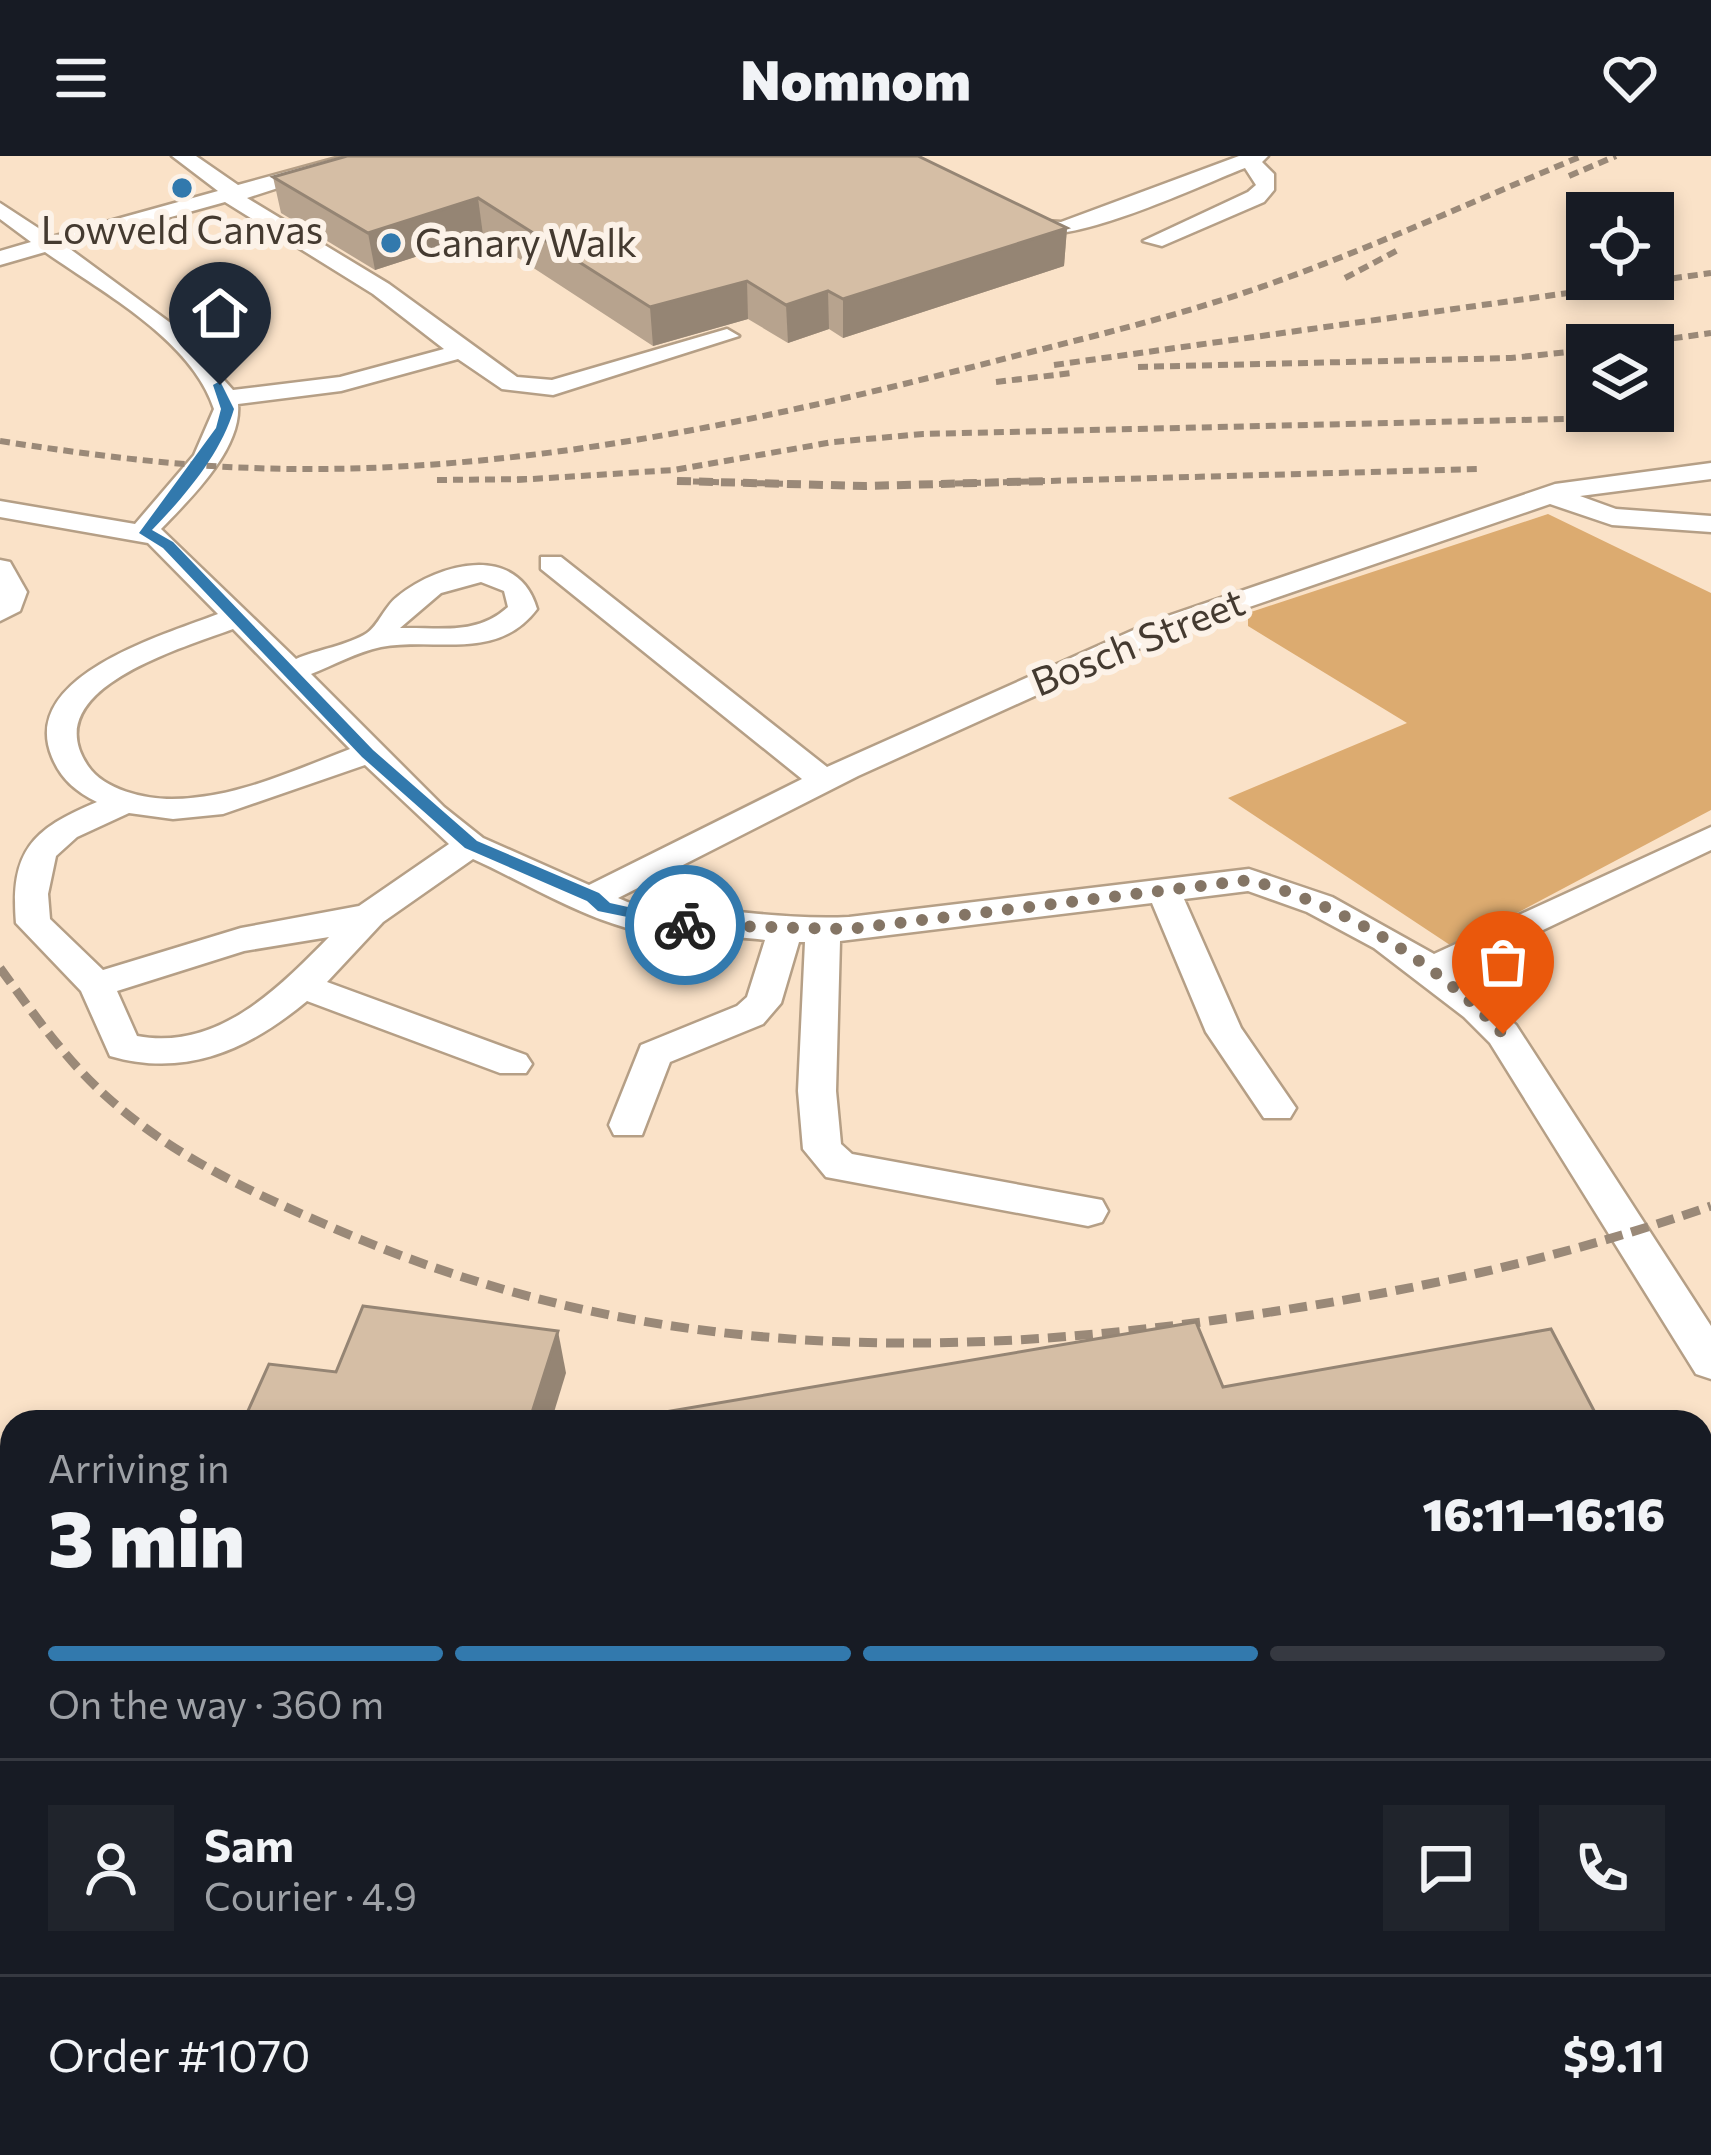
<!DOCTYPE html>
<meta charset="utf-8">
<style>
body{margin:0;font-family:Commissioner,sans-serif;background:#20242c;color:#f1f3f6;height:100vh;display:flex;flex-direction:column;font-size:45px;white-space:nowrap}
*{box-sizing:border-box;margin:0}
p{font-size:39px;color:#9ea1a6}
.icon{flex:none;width:66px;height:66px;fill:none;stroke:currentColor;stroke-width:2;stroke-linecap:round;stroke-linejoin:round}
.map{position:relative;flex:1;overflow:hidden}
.panel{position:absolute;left:0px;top:1254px;width:1713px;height:747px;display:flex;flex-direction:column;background:#171b24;border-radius:36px 36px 0 0;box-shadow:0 6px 18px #0003}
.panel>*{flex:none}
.buttons{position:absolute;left:1566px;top:36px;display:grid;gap:24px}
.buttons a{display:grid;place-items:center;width:108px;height:108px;border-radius:0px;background:#171b24;box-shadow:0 6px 18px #0003;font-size:60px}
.pin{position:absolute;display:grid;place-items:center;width:102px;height:102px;color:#fff;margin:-123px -51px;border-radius:50% 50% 50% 0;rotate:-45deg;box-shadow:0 0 12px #0007}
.pin .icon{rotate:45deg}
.courier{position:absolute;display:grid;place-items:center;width:120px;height:120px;margin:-60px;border:9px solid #3279ad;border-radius:50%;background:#fff;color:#222;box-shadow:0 3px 15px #0007}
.head em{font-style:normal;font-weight:800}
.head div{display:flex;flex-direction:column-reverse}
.head{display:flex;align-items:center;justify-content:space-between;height:204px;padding:0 48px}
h1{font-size:78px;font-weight:800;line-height:90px}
.bar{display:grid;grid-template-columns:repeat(4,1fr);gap:18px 12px;align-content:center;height:144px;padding:0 48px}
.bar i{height:15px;border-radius:9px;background:#363941}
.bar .current{background:#3279ad}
.bar p{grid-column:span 4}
.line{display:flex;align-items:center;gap:30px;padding:0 48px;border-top:3px solid #363941}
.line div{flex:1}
.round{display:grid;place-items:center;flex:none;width:126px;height:126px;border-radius:0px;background:#20242c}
header{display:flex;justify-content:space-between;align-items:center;height:156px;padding:0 48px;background:#171b24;font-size:54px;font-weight:800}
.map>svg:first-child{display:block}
.green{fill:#dcab70}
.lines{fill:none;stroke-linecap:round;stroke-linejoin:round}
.canal{fill:#a8d2f4;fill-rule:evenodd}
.minor-casing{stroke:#b59f86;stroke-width:5}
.minor{fill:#fff;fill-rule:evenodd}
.rail-far2{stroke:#9a8978;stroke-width:6;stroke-dasharray:10 6;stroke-linecap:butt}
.rail-far1{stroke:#9a8978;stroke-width:8;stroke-dasharray:14 8;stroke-linecap:butt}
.rail{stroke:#9a8978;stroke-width:9;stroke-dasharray:18 9;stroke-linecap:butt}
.wall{fill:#b7a38e}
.shaded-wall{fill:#958574}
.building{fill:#d5bea5;stroke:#958574;stroke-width:3}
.route{fill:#3279ad}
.done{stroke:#847565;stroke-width:12;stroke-dasharray:0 21.6}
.poi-dot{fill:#3279ad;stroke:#fcf2e8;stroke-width:4.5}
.labels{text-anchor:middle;stroke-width:12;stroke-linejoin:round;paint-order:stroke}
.far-poi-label{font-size:39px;fill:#443a30;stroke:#fcf2e8}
.far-street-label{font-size:39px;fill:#443a30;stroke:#fcf2e8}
</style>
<header><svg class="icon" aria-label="menu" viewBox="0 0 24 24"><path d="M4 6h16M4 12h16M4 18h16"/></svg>Nomnom<svg class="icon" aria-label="heart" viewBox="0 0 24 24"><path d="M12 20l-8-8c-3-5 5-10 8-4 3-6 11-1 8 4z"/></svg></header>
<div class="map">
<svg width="1711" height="1999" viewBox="0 0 1711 1999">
<rect width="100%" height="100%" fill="#fae2c8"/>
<path class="green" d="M 1548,358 L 1711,437 L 1711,654 L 1453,791 L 1228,642 L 1407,567 L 1248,470 L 1248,457 Z"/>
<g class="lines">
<g class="canal">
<path d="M 1711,1733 L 1711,1785 L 1701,1789 L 1701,1737 Z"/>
<path d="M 0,1840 L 12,1844 L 12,1890 L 0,1886 Z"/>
<path d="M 778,1989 L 1152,1989 L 1156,1999 L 782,1999 Z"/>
<path d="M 1228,1989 L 1297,1989 L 1293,1999 L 1224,1999 Z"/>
</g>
<g class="minor-casing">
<g id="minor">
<path d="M 172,0 L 196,0 L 238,29 L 344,0 L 377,0 L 247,42 L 389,128 L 517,221 L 552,224 L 727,173 L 739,180 L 553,239 L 502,233 L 458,203 L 341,235 L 238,248 C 242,293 190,343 161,373 L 296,503 C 316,494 349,489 367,477 C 378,470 385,450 397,441 C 440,406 518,387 537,453 C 497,506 437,481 381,491 C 357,496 334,509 311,518 L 444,651 L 483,682 L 589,729 L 802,623 L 541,413 L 541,401 L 561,401 L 827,611 L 1156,464 L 1555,328 L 1711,307 L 1711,323 L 1580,340 L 1616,353 L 1711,360 L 1711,376 L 1612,369 L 1550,348 L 1176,476 L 858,620 L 618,742 C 664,763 684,752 728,755 C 769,759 807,763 849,761 L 1249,713 L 1332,741 L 1434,798 L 1711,671 L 1711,694 L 1457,815 L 1516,869 L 1711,1170 L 1711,1223 L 1696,1218 L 1490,887 L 1464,861 L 1374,792 L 1307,756 L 1248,735 L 1184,743 L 1241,872 L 1296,952 L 1290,962 L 1264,962 L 1206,876 L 1152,747 L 840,785 L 836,935 L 841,988 L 852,998 L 1102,1044 L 1108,1055 L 1102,1066 L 1088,1070 L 826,1021 L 803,993 L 798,935 L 805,786 L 799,786 L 781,847 L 763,868 L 670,906 L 642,979 L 614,979 L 609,969 L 641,889 L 737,850 L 747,841 L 765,784 C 718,777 673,784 627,772 C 575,758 522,725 473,703 L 383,766 L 327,826 L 526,899 L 532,908 L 526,917 L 500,917 L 307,845 C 248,894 186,922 110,900 L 81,835 L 16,767 C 10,695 32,673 97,646 C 75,635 61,623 52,601 C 18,520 164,479 218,458 L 148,387 L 0,361 L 0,345 L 135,368 L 194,299 L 214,253 C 192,184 102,136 45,96 L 0,109 L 0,95 L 31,86 L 0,63 L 0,47 L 52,81 L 218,35 ZM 225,46 L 373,138 L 444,193 L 340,221 L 233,234 L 176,171 L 66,90 ZM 481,426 L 504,435 L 508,451 C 476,480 440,471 400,472 L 441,437 ZM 233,473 L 350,593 C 292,615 234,643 172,643 C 145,643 104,634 88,610 C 35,533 183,492 233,473 ZM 365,609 L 449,688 L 359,750 L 241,772 L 103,814 L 50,763 L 48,738 L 56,700 L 77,681 L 129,657 L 173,663 L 223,658 ZM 329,781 C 277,834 217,895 137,880 L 117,835 L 244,795 Z"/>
<path d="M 1239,0 L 1268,0 L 1262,6 L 1274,18 L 1274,34 L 1264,46 L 1162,90 L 1143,85 L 1248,36 L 1256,29 L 1245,12 C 1195,31 1046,105 1002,70 L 1013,63 L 1061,66 Z"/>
<path d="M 0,404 L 10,406 L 27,436 L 20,455 L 0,465 Z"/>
<path d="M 1711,1488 L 1711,1541 L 1701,1545 L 1701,1491 Z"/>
<path d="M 12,1577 L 12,1637 L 0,1642 L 0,1582 Z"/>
<path d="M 0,1660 L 12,1664 L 12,1714 L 0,1710 Z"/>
<path d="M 12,1921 L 12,1989 L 21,1989 L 0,1999 L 0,1926 Z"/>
</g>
</g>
<use href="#minor" class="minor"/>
<g class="rail-far2">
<path d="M 1569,20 L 1616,0"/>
<path d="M 1345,122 L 1398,94"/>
<path d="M 1625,189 L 1711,177"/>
<path d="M 1054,209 L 1711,117"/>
<path d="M 1138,211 L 1511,202 L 1587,194"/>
<path d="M 996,226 L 1072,217"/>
<path d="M 0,285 C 84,298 167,309 252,312 C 496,321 741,270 976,210 C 1072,185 1170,163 1264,130 C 1372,92 1476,44 1582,0"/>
<path d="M 437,324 L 533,323"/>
<path d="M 517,324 L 674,314 L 833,286 L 923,278 L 1606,262"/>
<path d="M 677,325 L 788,328"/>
<path d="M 939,328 L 1479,313"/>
</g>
<path class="rail-far1" d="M 677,325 L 865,330 L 1048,325"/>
<path class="rail" d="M 0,812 C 33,857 65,903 106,940 C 170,998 250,1036 329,1070 C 626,1202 927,1207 1244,1160 C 1409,1136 1553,1105 1711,1050"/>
</g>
<path class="wall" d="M 273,21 L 1067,72 L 1064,110 L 843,182 L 829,173 L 788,187 L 748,163 L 653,190 L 483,79 L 375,114 L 281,57 Z"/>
<g class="shaded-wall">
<path d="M 478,42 L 483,79 L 375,114 L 368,77 Z"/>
<path d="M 1067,72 L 1064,110 L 843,182 L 843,143 Z"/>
<path d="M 747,125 L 748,163 L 653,190 L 650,151 Z"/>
<path d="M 828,135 L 829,173 L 788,187 L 786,149 Z"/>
<path d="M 558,1175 L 566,1217 L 551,1266 L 529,1266 Z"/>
</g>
<g class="building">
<path d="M 347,0 L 918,0 L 1067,72 L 843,143 L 828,135 L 786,149 L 747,125 L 650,151 L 478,42 L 368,77 L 273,21 Z"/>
<path d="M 363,1150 L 558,1175 L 529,1266 L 243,1266 L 269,1208 L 336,1216 Z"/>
<path d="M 1196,1166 L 1223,1231 L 1551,1173 L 1600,1266 L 666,1266 L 665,1256 Z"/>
<path d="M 1659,1261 L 1661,1266 L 1627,1266 Z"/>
</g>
<path class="route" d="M 220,225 L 234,253 C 221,298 184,341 152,374 L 173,386 L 373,594 L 477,685 L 599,737 L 610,747 L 691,765 L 691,774 L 598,755 L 587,745 L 465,692 L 362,601 L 163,392 L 139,377 L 216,272 L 221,253 L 213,229 Z"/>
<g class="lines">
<path class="done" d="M 685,769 L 849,773 L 1249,724 C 1344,749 1436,806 1503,878"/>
</g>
<g class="poi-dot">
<circle cx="182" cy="32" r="12"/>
<circle cx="391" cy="87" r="12"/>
</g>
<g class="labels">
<g class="far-poi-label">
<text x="182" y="88">Lowveld Canvas</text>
<text x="415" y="101" text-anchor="start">Canary Walk</text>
</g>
<g class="far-street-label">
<text transform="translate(1138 486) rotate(-22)" y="14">Bosch Street</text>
</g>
</g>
</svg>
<div class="buttons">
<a><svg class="icon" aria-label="locate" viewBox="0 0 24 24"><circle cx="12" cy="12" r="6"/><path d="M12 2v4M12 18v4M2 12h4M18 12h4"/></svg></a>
<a><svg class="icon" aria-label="layers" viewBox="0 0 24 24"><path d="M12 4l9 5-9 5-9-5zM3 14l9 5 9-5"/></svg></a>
</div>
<div class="pin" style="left:1503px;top:878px;background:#ea580c"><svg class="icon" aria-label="bag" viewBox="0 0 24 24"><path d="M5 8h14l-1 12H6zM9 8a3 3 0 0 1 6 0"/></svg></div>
<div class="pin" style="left:220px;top:229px;background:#1f2937"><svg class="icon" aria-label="home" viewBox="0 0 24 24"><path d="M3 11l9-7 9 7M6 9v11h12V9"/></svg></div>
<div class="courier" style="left:685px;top:769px"><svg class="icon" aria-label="bike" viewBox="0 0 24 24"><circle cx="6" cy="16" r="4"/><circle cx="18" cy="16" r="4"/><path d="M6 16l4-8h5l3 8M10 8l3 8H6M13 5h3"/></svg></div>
<section class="panel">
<div class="head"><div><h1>3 min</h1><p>Arriving in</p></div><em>16:11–16:16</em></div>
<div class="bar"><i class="current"></i><i class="current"></i><i class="current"></i><i></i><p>On the way · 360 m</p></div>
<div class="line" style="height:216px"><a class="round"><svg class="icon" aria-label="person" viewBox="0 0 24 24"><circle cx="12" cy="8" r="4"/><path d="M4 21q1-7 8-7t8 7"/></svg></a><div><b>Sam</b><p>Courier · 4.9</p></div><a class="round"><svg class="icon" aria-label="chat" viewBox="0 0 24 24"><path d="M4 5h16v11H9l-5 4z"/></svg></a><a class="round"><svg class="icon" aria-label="phone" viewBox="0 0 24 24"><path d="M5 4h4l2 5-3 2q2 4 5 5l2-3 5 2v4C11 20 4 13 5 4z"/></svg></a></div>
<div class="line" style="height:156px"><div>Order #1070</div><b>$9.11</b></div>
</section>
</div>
